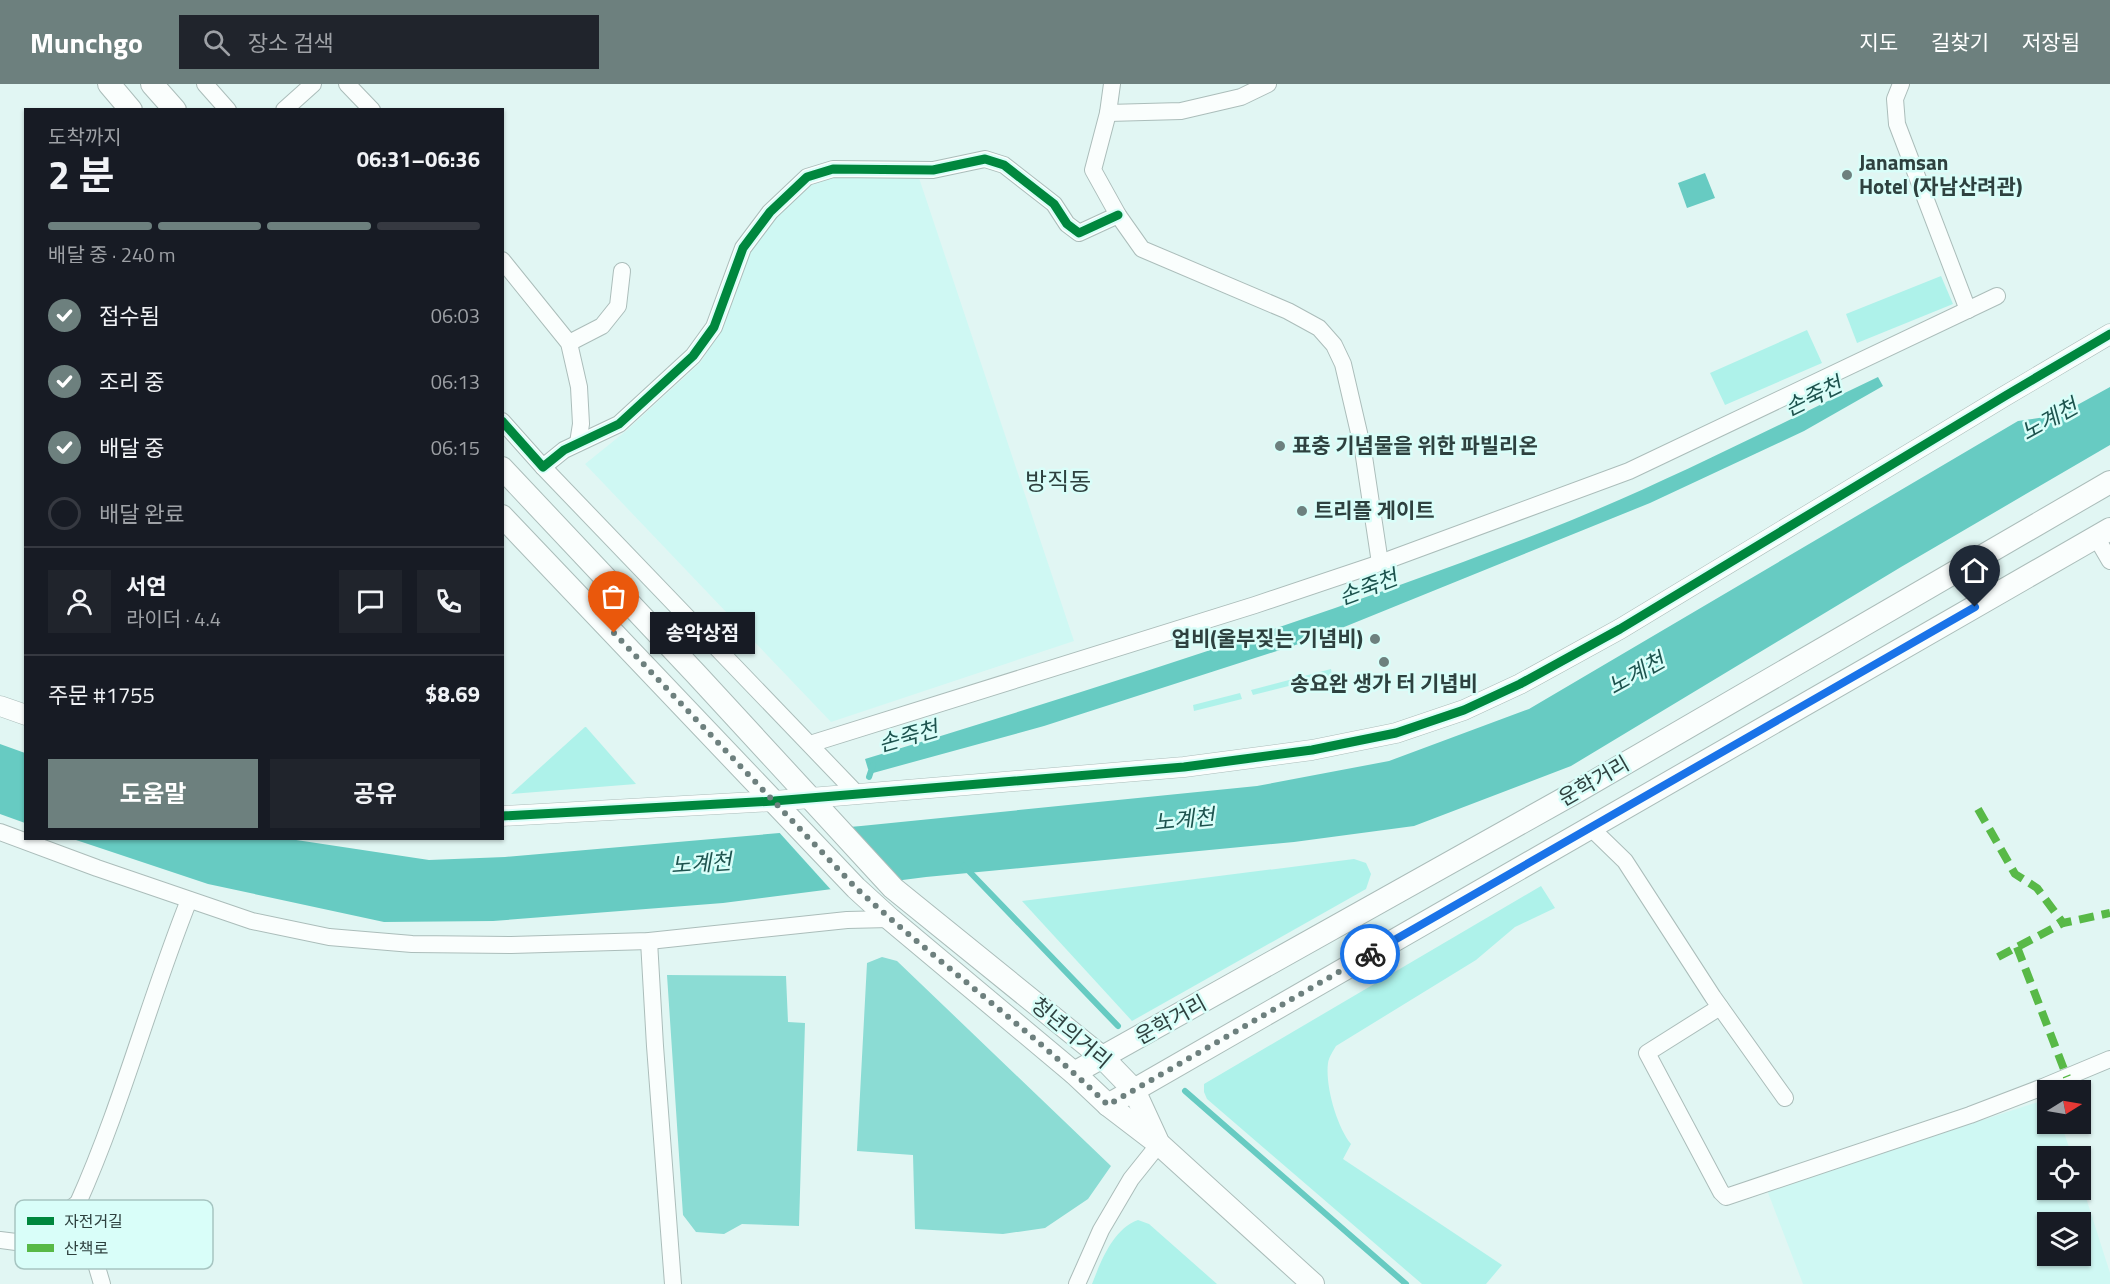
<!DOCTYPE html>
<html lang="ko">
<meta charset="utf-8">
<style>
body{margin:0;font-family:"Titillium Web","Noto Sans KR",sans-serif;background:#20242c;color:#f1f3f6;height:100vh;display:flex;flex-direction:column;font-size:22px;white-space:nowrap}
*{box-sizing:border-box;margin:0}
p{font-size:20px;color:#9ea1a6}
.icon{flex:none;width:33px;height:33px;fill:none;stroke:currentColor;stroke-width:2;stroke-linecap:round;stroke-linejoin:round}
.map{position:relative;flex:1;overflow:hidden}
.details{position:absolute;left:24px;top:24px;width:480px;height:732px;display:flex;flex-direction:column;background:#171b24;border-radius:0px;box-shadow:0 2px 4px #0004}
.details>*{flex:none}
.needle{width:39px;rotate:79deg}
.fabs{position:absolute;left:2037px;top:996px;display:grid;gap:12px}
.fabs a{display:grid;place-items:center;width:54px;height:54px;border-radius:0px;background:#171b24;box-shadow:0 2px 4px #0004;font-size:30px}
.pin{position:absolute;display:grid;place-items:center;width:51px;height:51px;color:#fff;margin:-62px -26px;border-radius:50% 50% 50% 0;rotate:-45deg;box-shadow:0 0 6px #0007}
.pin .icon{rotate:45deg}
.courier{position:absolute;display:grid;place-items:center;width:60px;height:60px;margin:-30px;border:4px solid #1a73e8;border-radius:50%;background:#fff;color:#222;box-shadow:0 2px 8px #0007}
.bubble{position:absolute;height:42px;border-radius:0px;background:#171b24;box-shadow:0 2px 4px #0004;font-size:20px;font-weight:700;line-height:42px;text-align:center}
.headline em{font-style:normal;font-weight:700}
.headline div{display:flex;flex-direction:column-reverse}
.headline{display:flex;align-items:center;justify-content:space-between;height:102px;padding:0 24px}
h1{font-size:39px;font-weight:700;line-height:45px}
.bar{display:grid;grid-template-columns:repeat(4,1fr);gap:9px 6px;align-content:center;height:72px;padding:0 24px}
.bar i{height:8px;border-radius:4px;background:#363941}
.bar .active{background:#6d807e}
.bar p{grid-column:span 4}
.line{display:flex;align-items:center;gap:15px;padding:0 24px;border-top:2px solid #363941}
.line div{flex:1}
.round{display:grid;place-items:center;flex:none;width:63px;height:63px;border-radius:0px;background:#20242c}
ol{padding:0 24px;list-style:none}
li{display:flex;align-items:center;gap:18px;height:66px}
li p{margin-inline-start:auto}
li .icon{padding:6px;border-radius:50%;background:#6d807e;color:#fff;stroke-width:4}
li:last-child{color:#9ea1a6}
li i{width:33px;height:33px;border:3px solid #363941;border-radius:50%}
.action{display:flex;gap:12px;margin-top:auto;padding:12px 24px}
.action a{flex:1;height:69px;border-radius:0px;background:#6d807e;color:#fff;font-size:24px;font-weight:700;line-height:69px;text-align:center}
.action a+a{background:#20242c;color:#f1f3f6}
header{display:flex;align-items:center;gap:36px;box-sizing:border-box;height:84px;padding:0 30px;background:#6d807e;color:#fff}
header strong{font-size:28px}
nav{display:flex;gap:33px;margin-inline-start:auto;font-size:21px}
.search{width:420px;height:54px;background:#20242c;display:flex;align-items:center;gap:15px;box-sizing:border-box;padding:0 21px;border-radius:0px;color:#9ea1a6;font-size:22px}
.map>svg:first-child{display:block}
.built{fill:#cff8f3;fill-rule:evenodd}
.green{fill:#aef2ea}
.forest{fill:#8bdcd4}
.water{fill:#67cbc2}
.pier{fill:#e1f6f3}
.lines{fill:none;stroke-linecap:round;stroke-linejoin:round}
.stream{stroke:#67cbc2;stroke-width:6}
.minor-casing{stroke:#abbdba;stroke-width:18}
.tertiary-casing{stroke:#abbdba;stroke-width:21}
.secondary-casing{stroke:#abbdba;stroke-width:24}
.minor{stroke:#fafefd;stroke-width:16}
.tertiary{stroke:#fafefd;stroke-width:20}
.secondary{stroke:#fafefd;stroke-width:22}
.quiet{stroke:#58b947;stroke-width:8;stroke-dasharray:15 8;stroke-linecap:butt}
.cycleway-casing{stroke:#d9fef9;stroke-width:13}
.cycleway{stroke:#00873e;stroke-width:9}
.done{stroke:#6d807e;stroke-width:6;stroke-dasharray:0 10.8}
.route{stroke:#1a73e8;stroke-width:8}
.poi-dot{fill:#6d807e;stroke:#d9fef9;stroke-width:2}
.labels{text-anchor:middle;stroke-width:5;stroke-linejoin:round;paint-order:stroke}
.poi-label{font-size:21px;font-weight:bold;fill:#2e413f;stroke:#d9fef9;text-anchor:start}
.street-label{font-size:21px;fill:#2e413f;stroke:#d9fef9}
.water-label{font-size:22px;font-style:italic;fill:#1d534e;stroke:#d9fef9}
.quarter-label{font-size:24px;fill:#2e413f;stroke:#d9fef9}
.key{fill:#d9fef9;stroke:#a6c5c1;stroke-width:1.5}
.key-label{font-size:16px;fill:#2e413f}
</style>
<header>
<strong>Munchgo</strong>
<div class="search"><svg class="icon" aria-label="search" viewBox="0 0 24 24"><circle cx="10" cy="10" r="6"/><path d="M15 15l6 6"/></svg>장소 검색</div>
<nav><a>지도</a><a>길찾기</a><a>저장됨</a></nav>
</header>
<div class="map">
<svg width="2110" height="1200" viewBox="0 0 2110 1200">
<rect width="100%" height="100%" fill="#e1f6f3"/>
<g class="built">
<path d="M 918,91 L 1074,557 L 831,638 L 585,380 L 626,347 L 700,279 L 722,245 L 747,172 L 774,131 L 803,104 L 833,94 Z"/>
<path d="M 2047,1015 L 2048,1040 L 2061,1040 L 2072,1072 L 2048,1072 L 2048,1106 L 2080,1106 L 2081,1098 L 2110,1189 L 2110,1200 L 1803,1200 L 1767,1106 ZM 2048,1138 L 2080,1138 L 2080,1172 L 2048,1172 Z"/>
</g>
<g class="green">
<path d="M 1941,192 L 1953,220 L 1857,259 L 1846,230 Z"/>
<path d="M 1807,246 L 1822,279 L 1725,321 L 1710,289 Z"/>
<path d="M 1331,585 L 1332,591 L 1253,611 L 1251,606 Z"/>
<path d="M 1240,609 L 1242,615 L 1194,627 L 1193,621 Z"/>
<path d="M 586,643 L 636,700 L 511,710 L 585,643 Z"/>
<path d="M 1354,775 L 1366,779 L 1371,790 L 1366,805 L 1132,937 L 1022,817 Z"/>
<path d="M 1541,802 L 1555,824 L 1515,843 L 1476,876 L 1336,962 C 1333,967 1329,973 1328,979 C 1325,1002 1337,1043 1351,1060 L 1343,1075 L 1502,1181 L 1486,1200 L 1422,1200 L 1207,1015 L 1204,1008 L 1204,1000 Z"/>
<path d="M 1138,1136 L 1149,1140 L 1217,1200 L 1092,1200 C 1101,1177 1113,1145 1138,1136 Z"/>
</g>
<g class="forest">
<path d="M 882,873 L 897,877 L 1111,1082 L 1088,1115 L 1045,1144 L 1003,1150 L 915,1145 L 913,1071 L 857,1067 L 867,879 Z"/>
<path d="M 667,891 L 786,892 L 788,938 L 805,939 L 799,1142 L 742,1140 L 724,1150 L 696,1148 L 683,1131 Z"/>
</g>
<g class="water">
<path d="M 1705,89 L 1715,114 L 1687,124 L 1678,99 Z"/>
<path d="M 1878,293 L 1883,302 L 1804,347 L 1650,419 L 1317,554 L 1044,642 L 873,689 L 868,685 L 865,675 C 1092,606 1320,534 1542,448 C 1657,403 1767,346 1878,293 Z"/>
<path d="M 2110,303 L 2110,361 L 1901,483 L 1571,682 L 1414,742 L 1294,758 L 926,793 L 723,819 L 493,837 L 384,838 L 208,800 L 73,755 L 283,754 L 429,776 L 505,773 L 861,742 L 1257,702 L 1389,677 L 1529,625 L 2018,337 L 2059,331 Z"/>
<path d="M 0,660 L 25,669 L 25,739 L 0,730 Z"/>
</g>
<path class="pier" d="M 848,740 L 900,799 L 833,808 L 777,746 Z"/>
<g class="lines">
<g class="stream">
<path d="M 869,693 L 873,681"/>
<path d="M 964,782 L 1118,942"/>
<path d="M 1185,1007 L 1406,1200"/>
</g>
<g class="minor-casing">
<g id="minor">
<path d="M 205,0 L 228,26"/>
<path d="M 347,0 L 372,26"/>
<path d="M 1112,0 L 1108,29 L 1093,86 L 1118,131 L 1142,165 L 1288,227 L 1319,244 L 1334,261 L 1343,280 L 1363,366 L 1380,479"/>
<path d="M 1901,0 L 1895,15 L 1897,40 L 1968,226"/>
<path d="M 284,26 L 313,0"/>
<path d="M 1108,29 L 1181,27 L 1241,13 L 1268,0"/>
<path d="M 502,176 L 569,259 L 579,303 L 581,340 L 578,359"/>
<path d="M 569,259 L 602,242 L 618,222 L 622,187"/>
<path d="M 502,337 L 543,383 L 564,366 L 619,340 L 693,272 L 714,243 L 743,164 L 770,128 L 807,93 L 833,85 L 933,86 L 985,75 L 1004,81 L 1054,120 L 1067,140 L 1079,149 L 1118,131"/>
<path d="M 543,383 L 858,711"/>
<path d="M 2096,453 L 2110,477"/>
<path d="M 810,660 L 1255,521 L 1380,479 L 1629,387 L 1997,212"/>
<path d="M 1591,744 L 1625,777 L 1713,913 L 1785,1014"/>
<path d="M 0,748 L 97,784 L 252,837 L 329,853 L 412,860 L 511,861 L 649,857 L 847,836 L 890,835"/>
<path d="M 649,857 L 655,962 L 673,1200"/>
<path d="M 1720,923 L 1647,969 L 1721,1108 L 1726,1113 L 1970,1031 L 2043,1003 L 2110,975"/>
<path d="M 0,1156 L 16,1158 L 44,1143 L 78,1119"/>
<path d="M 102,1200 L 78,1119 C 122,1021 149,916 189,816"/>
<path d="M 1077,1200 L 1101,1146 L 1131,1095 L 1159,1060"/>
</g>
</g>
<g class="tertiary-casing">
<g id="tertiary">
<path d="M 0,622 L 26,631"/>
<path d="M 502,732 L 774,717 L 1184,683 L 1312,666 L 1396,649 L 1464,626 L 1520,600 L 1620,545 L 2005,312 L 2110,250"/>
</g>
</g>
<g class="secondary-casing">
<g id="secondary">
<path d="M 109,0 L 131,26"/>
<path d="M 152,0 L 175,26"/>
<path d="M 502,384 L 697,591 L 893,804 L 1103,974 L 1134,1006 L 1157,1056"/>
<path d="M 502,432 L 856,804 L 890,835 L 1074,989 L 1108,1021 L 1159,1060 L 1313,1200"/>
<path d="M 1074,989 L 1576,708 L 2110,398"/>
<path d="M 1108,1021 L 2110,445"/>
</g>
</g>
<use href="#minor" class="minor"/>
<use href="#tertiary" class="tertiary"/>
<use href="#secondary" class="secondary"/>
<g class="quiet">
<path d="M 1978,725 L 2015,790 L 2037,804 L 2063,839 L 2110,829"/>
<path d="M 2017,863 L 2067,993"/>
<path d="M 1998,873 L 2063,839"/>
</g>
<g class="cycleway-casing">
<g id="cycleway">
<path d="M 502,337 L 543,383 L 564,366 L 619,340 L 693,272 L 714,243 L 743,164 L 770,128 L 807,93 L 833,85 L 933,86 L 985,75 L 1004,81 L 1054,120 L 1067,140 L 1079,149 L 1118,131"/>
<path d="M 502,732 L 774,717 L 1184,683 L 1312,666 L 1396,649 L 1464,626 L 1520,600 L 1620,545 L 2005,312 L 2110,250"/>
</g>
</g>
<use href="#cycleway" class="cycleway"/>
</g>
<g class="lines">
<path class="done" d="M 614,549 L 856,804 C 938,879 1028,944 1108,1021 L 1370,870"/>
<path class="route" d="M 1370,870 L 1975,523"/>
</g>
<g class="poi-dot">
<circle cx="1847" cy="91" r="6"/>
<circle cx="1280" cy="362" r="6"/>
<circle cx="1302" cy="427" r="6"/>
<circle cx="1375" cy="555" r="6"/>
<circle cx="1384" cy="578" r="6"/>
</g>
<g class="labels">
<g class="poi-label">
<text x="1859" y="86">Janamsan<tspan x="1859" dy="24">Hotel (자남산려관)</tspan></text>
<text x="1292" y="369">표충 기념물을 위한 파빌리온</text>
<text x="1314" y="434">트리플 게이트</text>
<text x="1363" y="562" text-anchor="end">업비(울부짖는 기념비)</text>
<text x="1384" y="607" text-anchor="middle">송요완 생가 터 기념비</text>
</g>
<g class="street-label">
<text transform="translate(1594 697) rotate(-30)" y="7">운학거리</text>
<text transform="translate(1171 936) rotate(-29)" y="7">운학거리</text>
<text transform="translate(1071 949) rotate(40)" y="7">청년의거리</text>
</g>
<g class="water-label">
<text transform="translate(1813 312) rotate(-26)" y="8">손죽천</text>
<text transform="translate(2049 335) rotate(-29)" y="8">노계천</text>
<text transform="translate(1368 503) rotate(-21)" y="8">손죽천</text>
<text transform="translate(1636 589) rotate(-29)" y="8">노계천</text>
<text transform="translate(908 652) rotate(-16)" y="8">손죽천</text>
<text transform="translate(1184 735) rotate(-6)" y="8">노계천</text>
<text transform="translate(701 779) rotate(-4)" y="8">노계천</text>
</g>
<g class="quarter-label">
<text x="1058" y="406">방직동</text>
</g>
</g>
<rect x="15" y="1116" width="198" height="69" rx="9" class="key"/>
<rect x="27" y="1133" width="27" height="8" fill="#00873e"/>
<rect x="27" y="1160" width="27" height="8" fill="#58b947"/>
<g class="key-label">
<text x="64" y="1143">자전거길</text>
<text x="64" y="1170">산책로</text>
</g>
</svg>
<div class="fabs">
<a><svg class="needle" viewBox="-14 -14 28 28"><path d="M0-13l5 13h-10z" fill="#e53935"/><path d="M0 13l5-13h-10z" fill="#9ea1a6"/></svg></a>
<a><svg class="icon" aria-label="locate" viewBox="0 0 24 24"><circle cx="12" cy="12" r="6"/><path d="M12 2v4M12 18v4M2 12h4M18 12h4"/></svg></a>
<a><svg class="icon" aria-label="layers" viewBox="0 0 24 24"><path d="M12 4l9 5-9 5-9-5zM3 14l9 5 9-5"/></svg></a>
</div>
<div class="pin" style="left:614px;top:549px;background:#ea580c"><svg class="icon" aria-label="bag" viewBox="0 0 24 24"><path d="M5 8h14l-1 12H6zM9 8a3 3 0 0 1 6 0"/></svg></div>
<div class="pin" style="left:1975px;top:523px;background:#1f2937"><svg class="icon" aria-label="home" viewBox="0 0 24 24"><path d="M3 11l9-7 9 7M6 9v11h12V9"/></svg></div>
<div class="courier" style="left:1370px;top:870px"><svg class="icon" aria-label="bike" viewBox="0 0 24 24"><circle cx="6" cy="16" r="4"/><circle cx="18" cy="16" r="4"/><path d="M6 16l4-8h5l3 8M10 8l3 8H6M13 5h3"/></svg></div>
<div class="bubble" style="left:650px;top:528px;width:105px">송악상점</div>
<section class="details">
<div class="headline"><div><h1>2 분</h1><p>도착까지</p></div><em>06:31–06:36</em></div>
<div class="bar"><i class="active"></i><i class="active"></i><i class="active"></i><i></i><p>배달 중 · 240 m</p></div>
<ol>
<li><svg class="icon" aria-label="check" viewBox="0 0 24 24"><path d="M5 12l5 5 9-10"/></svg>접수됨<p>06:03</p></li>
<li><svg class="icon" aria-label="check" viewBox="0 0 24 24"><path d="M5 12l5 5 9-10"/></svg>조리 중<p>06:13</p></li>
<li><svg class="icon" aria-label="check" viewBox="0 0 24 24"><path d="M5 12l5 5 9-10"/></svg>배달 중<p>06:15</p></li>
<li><i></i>배달 완료</li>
</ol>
<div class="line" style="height:108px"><a class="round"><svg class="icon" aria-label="person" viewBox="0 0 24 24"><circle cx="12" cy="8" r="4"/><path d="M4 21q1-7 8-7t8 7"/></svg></a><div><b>서연</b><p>라이더 · 4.4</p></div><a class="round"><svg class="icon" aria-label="chat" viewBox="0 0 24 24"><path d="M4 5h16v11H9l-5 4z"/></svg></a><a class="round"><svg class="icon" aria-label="phone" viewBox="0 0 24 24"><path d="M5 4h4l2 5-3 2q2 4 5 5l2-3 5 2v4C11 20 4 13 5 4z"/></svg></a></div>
<div class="line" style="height:78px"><div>주문 #1755</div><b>$8.69</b></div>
<div class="action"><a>도움말</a><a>공유</a></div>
</section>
</div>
